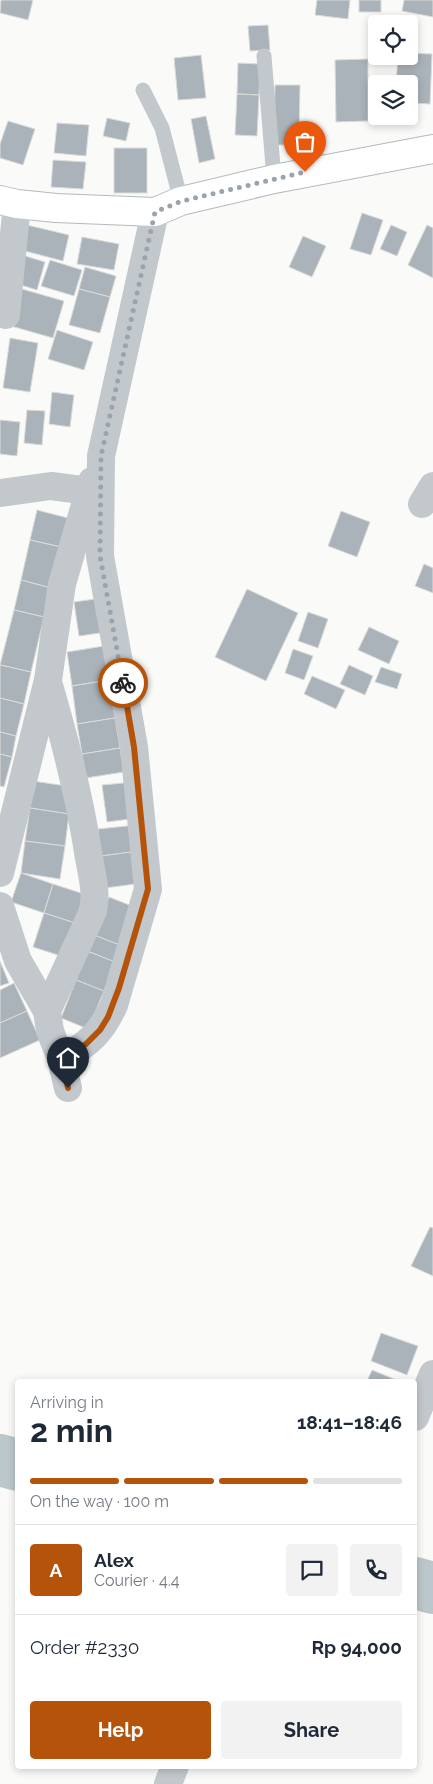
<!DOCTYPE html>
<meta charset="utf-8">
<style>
body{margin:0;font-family:Raleway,sans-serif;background:#f2f2f3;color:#1f2937;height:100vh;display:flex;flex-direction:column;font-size:19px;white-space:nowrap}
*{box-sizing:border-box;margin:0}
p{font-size:16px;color:#747a83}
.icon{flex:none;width:28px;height:28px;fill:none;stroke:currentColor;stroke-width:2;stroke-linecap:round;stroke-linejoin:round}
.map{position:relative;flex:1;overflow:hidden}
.details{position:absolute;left:15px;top:1379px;width:402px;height:390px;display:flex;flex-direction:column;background:#fff;border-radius:5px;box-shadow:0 2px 8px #0003}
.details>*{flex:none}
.controls{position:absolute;left:368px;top:15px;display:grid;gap:10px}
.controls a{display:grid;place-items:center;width:50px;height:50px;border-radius:5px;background:#fff;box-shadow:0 2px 8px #0003;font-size:25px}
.pin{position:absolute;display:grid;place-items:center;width:42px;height:42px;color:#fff;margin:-51px -21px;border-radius:50% 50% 50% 0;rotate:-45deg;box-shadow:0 0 5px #0007}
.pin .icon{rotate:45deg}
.courier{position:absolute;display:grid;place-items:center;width:50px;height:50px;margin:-25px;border:4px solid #b45309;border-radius:50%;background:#fff;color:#222;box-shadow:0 1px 6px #0007}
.overview em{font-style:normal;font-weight:700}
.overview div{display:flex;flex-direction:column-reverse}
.overview{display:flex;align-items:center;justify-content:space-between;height:85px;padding:0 15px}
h1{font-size:32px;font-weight:700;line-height:38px}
.bar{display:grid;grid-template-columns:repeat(4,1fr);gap:8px 5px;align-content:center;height:60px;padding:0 15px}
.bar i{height:6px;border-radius:4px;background:#e0e1e3}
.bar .current{background:#b45309}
.bar p{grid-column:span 4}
.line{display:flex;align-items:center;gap:12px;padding:0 15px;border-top:1px solid #e0e1e3}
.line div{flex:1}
.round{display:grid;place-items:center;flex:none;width:52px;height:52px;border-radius:5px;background:#f2f2f3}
.primary-button{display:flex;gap:10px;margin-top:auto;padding:10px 15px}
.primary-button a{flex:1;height:58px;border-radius:5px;background:#b45309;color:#fff;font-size:20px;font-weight:700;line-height:58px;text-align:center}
.primary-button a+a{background:#f2f2f3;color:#1f2937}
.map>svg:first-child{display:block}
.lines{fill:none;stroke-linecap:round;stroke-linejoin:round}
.river{stroke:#bbc7cb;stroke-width:52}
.building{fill:#aab3b9;stroke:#dcdcda}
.secondary-casing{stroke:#b3babf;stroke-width:30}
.service{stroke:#c3c8cc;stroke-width:15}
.minor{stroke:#c3c8cc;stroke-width:28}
.secondary{stroke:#fff;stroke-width:28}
.done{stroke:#99a4ac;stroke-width:5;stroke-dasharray:0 9}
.route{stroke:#b45309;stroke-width:6}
</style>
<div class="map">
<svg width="433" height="1784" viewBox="0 0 433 1784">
<rect width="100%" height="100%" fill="#fafaf8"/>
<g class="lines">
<g class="river">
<path d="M 0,1460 L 18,1465"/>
<path d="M 415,1583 L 433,1588"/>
</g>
</g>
<g class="building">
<path d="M 1,0 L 33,0 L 28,20 L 0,13 Z"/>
<path d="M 317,0 L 350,0 L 348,19 L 315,15 Z"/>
<rect x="359" y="0" width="22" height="12"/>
<path d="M 404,0 L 433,0 L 433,17 L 402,11 Z"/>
<path d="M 268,25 L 270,50 L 250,51 L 248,26 Z"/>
<path d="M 409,53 L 432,54 L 430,104 L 409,103 L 409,84 L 396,84 L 398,56 L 409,56 Z"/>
<path d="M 201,55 L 206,98 L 178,100 L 174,58 Z"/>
<path d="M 368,59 L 368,121 L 336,122 L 335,60 Z"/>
<path d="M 238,63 L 260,64 L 259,95 L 237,94 Z"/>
<path d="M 275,85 L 300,85 L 299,145 L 274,145 Z"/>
<path d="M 237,94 L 259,95 L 257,136 L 235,135 Z"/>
<path d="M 206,116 L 215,159 L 199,163 L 191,119 Z"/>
<path d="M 107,118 L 130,123 L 126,141 L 103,136 Z"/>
<path d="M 8,121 L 35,129 L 23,165 L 0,158 L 0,144 Z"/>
<path d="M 57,123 L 89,125 L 86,156 L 54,153 Z"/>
<rect x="114" y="148" width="33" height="45"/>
<path d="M 53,160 L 86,162 L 83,189 L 51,187 Z"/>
<path d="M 362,213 L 383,220 L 371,255 L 350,249 Z"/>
<path d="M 27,225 L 69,235 L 63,261 L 21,250 Z"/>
<path d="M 391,225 L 407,232 L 397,256 L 380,249 Z"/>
<path d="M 427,225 L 433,228 L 433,278 L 408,265 Z"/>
<path d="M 303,236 L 326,246 L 312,277 L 289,267 Z"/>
<path d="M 82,237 L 119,244 L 114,270 L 77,264 Z"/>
<path d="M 19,254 L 45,262 L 37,290 L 11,282 Z"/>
<path d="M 50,260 L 82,270 L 74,296 L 41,286 Z"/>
<path d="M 85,267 L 116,276 L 110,297 L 79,289 Z"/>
<path d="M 15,287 L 64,301 L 53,338 L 4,324 Z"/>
<path d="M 79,289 L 110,297 L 100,333 L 69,325 Z"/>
<path d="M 57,330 L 93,342 L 84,370 L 48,359 Z"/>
<path d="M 10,338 L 38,343 L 30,392 L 3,388 Z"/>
<path d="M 52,392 L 74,395 L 70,427 L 49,424 Z"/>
<path d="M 27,410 L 45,411 L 42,445 L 24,443 Z"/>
<path d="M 0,420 L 20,422 L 17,456 L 0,454 Z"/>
<path d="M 37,510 L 68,518 L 61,547 L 30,540 Z"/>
<path d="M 341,511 L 370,522 L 357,557 L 328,546 Z"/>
<path d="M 30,540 L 61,547 L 51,588 L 21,580 Z"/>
<path d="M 424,564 L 433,568 L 433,593 L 415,586 Z"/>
<path d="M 21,580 L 51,588 L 44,617 L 14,610 Z"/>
<path d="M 247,589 L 298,613 L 266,681 L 215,657 Z"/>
<path d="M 102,598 L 107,632 L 79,636 L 74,602 Z"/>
<path d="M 14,610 L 44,617 L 31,672 L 0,665 Z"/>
<path d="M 308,612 L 328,619 L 318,648 L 298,641 Z"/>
<path d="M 369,627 L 399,641 L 389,664 L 358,650 Z"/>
<path d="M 104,646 L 109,680 L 72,686 L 67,652 Z"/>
<path d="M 293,649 L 313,656 L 304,680 L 285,673 Z"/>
<path d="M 0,665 L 31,672 L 24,704 L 0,698 Z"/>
<path d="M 349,665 L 373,676 L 365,695 L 340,684 Z"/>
<path d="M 381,667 L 402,674 L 397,689 L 375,682 Z"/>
<path d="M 312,676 L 345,690 L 336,709 L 304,694 Z"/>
<path d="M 109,680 L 115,718 L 77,724 L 72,686 Z"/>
<path d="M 0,698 L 24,704 L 16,736 L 0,732 Z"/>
<path d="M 115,718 L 120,748 L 82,754 L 77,724 Z"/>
<path d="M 0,732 L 16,736 L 12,757 L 0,754 Z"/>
<path d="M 120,748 L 124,772 L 86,778 L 82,754 Z"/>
<path d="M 0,754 L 12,757 L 4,787 L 0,786 Z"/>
<path d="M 33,781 L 73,787 L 69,814 L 30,808 Z"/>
<path d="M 134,782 L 138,818 L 107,822 L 102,785 Z"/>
<path d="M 30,808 L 69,814 L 65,846 L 25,841 Z"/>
<path d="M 136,825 L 139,851 L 101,856 L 98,829 Z"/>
<path d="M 25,841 L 65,846 L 60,879 L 21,873 Z"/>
<path d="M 139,851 L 143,883 L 105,888 L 101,856 Z"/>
<path d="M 21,873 L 53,884 L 44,913 L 11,902 Z"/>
<path d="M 53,884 L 84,894 L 75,923 L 44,913 Z"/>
<path d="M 109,897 L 137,908 L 122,946 L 94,935 Z"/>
<path d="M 44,913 L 75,923 L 64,957 L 33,947 Z"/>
<path d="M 94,935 L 122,946 L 115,962 L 87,951 Z"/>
<path d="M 87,951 L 115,962 L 104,991 L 76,980 Z"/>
<path d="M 0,961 L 9,983 L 0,986 Z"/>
<path d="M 76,980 L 104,991 L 88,1029 L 61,1018 Z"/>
<path d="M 14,983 L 27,1011 L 0,1023 L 0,990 Z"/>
<path d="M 27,1011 L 40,1040 L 0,1058 L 0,1023 Z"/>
<path d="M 430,1227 L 433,1228 L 433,1276 L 411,1266 Z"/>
<path d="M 381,1333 L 418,1346 L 407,1375 L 371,1361 Z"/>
<path d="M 372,1370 L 399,1381 L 367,1381 Z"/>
</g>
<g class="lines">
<g class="secondary-casing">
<path id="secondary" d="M 0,200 L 17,204 L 56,208 L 155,212 L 181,201 L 274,179 L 433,149"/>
</g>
<g class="service">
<path d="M 264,56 L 274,179"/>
<path d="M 143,90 L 162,128 L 181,201"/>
</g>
<g class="minor">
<path d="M 6,315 L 17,204"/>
<path d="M 1,493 L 51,486 L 89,491"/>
<path d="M 422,504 L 433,486"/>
<path d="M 48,682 C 65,740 80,798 89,858 C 92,875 97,893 93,911 L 47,1011 L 50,1031 L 61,1059 L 68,1088"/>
<path d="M 0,873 L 48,680 L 62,584 L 92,481"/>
<path d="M 0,906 L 18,961 L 47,1011"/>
<path d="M 61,1059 C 88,1045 102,1032 114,1005 L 148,889 L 134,747 L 100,556 L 101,456 L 155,212"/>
<path d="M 415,1417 L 433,1374"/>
<path d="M 168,1784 L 175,1766"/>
</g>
<use href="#secondary" class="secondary"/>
</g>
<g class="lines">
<path class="done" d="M 123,683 L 100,556 L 101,456 L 155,212 L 182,201 L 305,172"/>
<path class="route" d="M 68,1088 L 62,1059 L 86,1044 L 100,1030 L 108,1017 L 119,988 L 148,889 L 134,747 L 123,683"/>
</g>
</svg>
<div class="controls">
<a><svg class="icon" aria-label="locate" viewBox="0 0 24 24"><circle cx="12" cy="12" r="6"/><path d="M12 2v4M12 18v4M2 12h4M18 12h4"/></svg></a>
<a><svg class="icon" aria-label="layers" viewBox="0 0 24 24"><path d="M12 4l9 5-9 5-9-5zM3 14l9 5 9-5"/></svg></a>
</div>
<div class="pin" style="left:305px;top:172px;background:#ea580c"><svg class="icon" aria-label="bag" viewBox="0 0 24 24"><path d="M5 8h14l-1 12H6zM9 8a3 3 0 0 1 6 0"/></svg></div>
<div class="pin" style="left:68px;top:1088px;background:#1f2937"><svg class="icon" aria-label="home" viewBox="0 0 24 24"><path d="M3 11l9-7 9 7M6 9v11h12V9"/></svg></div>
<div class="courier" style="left:123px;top:683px"><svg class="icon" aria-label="bike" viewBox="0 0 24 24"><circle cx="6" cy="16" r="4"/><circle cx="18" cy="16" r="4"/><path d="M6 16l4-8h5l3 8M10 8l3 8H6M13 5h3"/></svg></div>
<section class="details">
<div class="overview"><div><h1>2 min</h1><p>Arriving in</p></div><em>18:41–18:46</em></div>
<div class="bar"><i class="current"></i><i class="current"></i><i class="current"></i><i></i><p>On the way · 100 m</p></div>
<div class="line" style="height:90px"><b class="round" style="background:#b45309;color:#fff">A</b><div><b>Alex</b><p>Courier · 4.4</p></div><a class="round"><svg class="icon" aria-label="chat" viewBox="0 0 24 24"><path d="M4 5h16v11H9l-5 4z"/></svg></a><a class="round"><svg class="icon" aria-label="phone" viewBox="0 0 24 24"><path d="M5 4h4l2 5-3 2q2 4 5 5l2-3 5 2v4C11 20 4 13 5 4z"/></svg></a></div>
<div class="line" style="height:65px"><div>Order #2330</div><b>Rp 94,000</b></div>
<div class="primary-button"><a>Help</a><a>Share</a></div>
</section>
</div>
